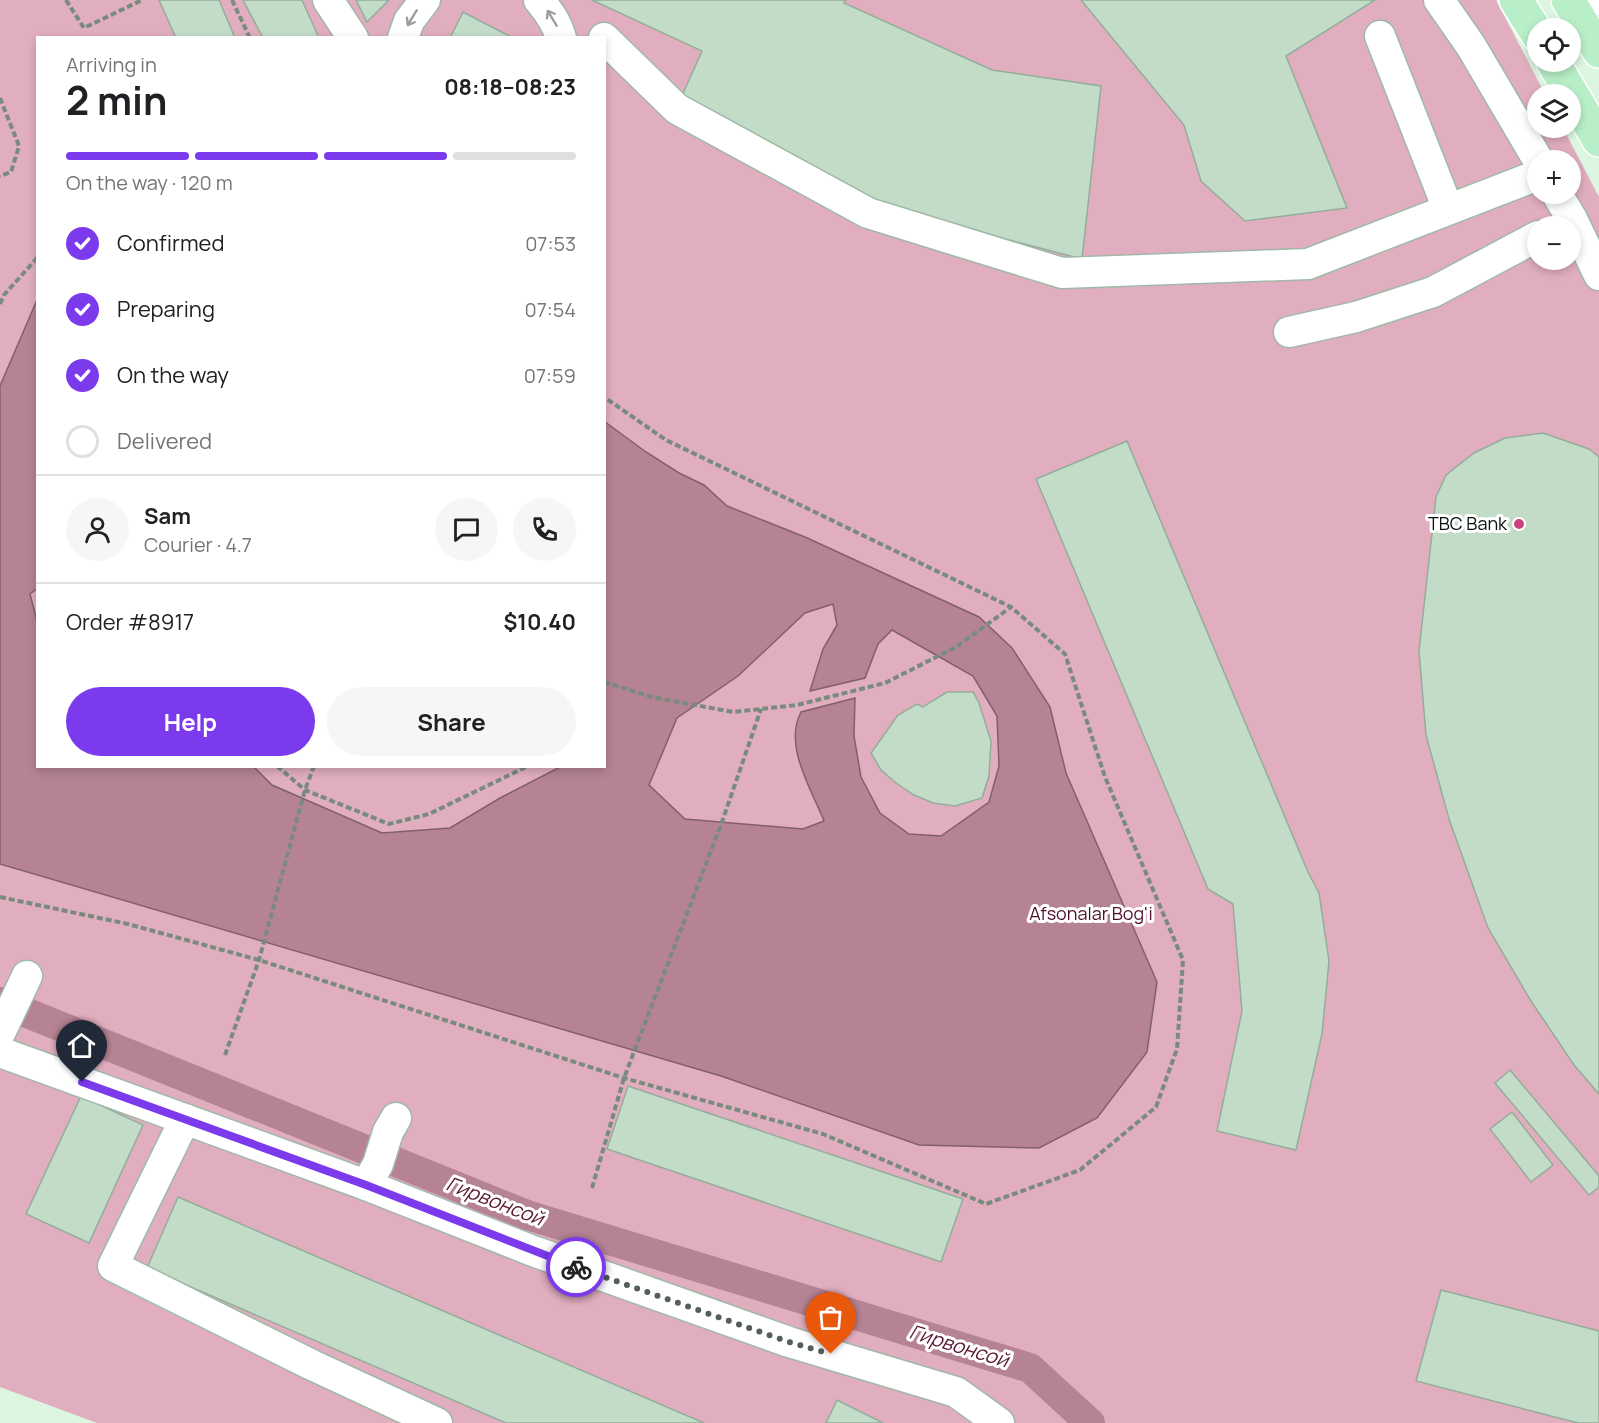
<!DOCTYPE html>
<meta charset="utf-8">
<style>
body{margin:0;font-family:Manrope,sans-serif;background:#f6f6f6;color:#202124;height:100vh;display:flex;flex-direction:column;font-size:22px;white-space:nowrap}
*{box-sizing:border-box;margin:0}
p{font-size:20px;color:#757577}
.icon{flex:none;width:33px;height:33px;fill:none;stroke:currentColor;stroke-width:2;stroke-linecap:round;stroke-linejoin:round}
.map{position:relative;flex:1;overflow:hidden}
.drawer{position:absolute;left:36px;top:36px;width:570px;height:732px;display:flex;flex-direction:column;background:#fff;border-radius:0px;box-shadow:0 3px 9px #0003}
.drawer>*{flex:none}
.buttons{position:absolute;left:1527px;top:18px;display:grid;gap:12px}
.buttons a{display:grid;place-items:center;width:54px;height:54px;border-radius:50%;background:#fff;box-shadow:0 3px 9px #0003;font-size:30px}
.pin{position:absolute;display:grid;place-items:center;width:51px;height:51px;color:#fff;margin:-62px -26px;border-radius:50% 50% 50% 0;rotate:-45deg;box-shadow:0 0 6px #0007}
.pin .icon{rotate:45deg}
.courier{position:absolute;display:grid;place-items:center;width:60px;height:60px;margin:-30px;border:4px solid #7c3aed;border-radius:50%;background:#fff;color:#222;box-shadow:0 2px 8px #0007}
.head em{font-style:normal;font-weight:700}
.head div{display:flex;flex-direction:column-reverse}
.head{display:flex;align-items:center;justify-content:space-between;height:102px;padding:0 30px}
h1{font-size:39px;font-weight:700;line-height:45px}
.bar{display:grid;grid-template-columns:repeat(4,1fr);gap:9px 6px;align-content:center;height:72px;padding:0 30px}
.bar i{height:8px;border-radius:4px;background:#e0e0e0}
.bar .selected{background:#7c3aed}
.bar p{grid-column:span 4}
.line{display:flex;align-items:center;gap:15px;padding:0 30px;border-top:2px solid #e0e0e0}
.line div{flex:1}
.round{display:grid;place-items:center;flex:none;width:63px;height:63px;border-radius:32px;background:#f6f6f6}
ol{padding:0 30px;list-style:none}
li{display:flex;align-items:center;gap:18px;height:66px}
li p{margin-inline-start:auto}
li .icon{padding:6px;border-radius:50%;background:#7c3aed;color:#fff;stroke-width:4}
li:last-child{color:#757577}
li i{width:33px;height:33px;border:3px solid #e0e0e0;border-radius:50%}
.primary-button{display:flex;gap:12px;margin-top:auto;padding:12px 30px}
.primary-button a{flex:1;height:69px;border-radius:36px;background:#7c3aed;color:#fff;font-size:24px;font-weight:700;line-height:69px;text-align:center}
.primary-button a+a{background:#f6f6f6;color:#202124}
.map>svg:first-child{display:block}
.green{fill:#e1aebf;fill-rule:evenodd}
.water{fill:#b68394;stroke:#82606b;stroke-width:1.5;fill-rule:evenodd}
.lines{fill:none;stroke-linecap:round;stroke-linejoin:round}
.canal{stroke:#b68394;stroke-width:30}
.building{fill:#c2dcc8;stroke:#94ad9a;stroke-width:1.5}
.minor-casing{stroke:#a0b9a6;stroke-width:33}
.major-casing{stroke:#fff;stroke-width:36}
.path{stroke:#798b7e;stroke-width:4;stroke-dasharray:6 3;stroke-linecap:butt}
.minor{stroke:#fff;stroke-width:30}
.major{stroke:#b8efc8;stroke-width:33}
.oneway{stroke:#9c9f9d}
.done{stroke:#526056;stroke-width:6;stroke-dasharray:0 10.8}
.route{stroke:#7c3aed;stroke-width:8}
.poi-dot{fill:#c9417e;stroke:#fff;stroke-width:2}
.labels{text-anchor:middle;stroke-width:6;stroke-linejoin:round;paint-order:stroke}
.poi-label{font-size:18px;fill:#07100a;stroke:#fff;text-anchor:end}
.park-label{font-size:18px;fill:#4f102d;stroke:#fff}
.water-label{font-size:20px;font-style:italic;fill:#591935;stroke:#fff}
</style>
<div class="map">
<svg width="1599" height="1423" viewBox="0 0 1599 1423">
<rect width="100%" height="100%" fill="#dcf6e2"/>
<path class="green" d="M 0,0 L 1496,0 L 1545,94 L 1538,94 L 1538,128 L 1563,128 L 1599,197 L 1599,1423 L 97,1423 L 0,1387 ZM 38,38 L 604,38 L 604,766 L 38,766 ZM 1538,160 L 1570,160 L 1570,194 L 1538,194 ZM 1538,226 L 1570,226 L 1570,260 L 1538,260 Z"/>
<path class="water" d="M 37,300 L 38,588 L 30,594 L 38,625 L 38,766 L 254,767 L 272,785 L 382,833 L 450,828 L 500,798 L 560,767 L 604,766 L 605,422 L 646,452 L 679,473 L 704,485 L 727,506 L 805,537 L 979,617 L 1012,648 L 1050,707 L 1066,773 L 1157,982 L 1147,1052 L 1097,1118 L 1039,1148 L 919,1145 L 721,1076 L 0,864 L 0,386 ZM 833,604 L 837,625 L 823,649 L 810,691 L 865,678 L 878,644 L 892,630 L 973,676 L 997,716 L 999,766 L 989,802 L 941,836 L 909,834 L 880,813 L 861,777 L 854,736 L 855,698 L 801,712 C 783,746 812,790 824,821 L 803,829 L 685,819 L 649,785 L 677,718 L 738,676 L 805,613 Z"/>
<g class="lines">
<path class="canal" d="M 0,1002 L 527,1215 L 1030,1368 L 1090,1423"/>
</g>
<g class="building">
<path d="M 159,0 L 219,0 L 235,38 L 176,38 Z"/>
<path d="M 243,0 L 302,0 L 319,38 L 263,38 Z"/>
<path d="M 356,0 L 389,0 L 367,22 Z"/>
<path d="M 592,0 L 846,0 L 844,3 L 992,70 L 1101,86 L 1082,259 L 859,201 L 680,100 L 702,51 Z"/>
<path d="M 1081,0 L 1375,0 L 1286,56 L 1347,208 L 1245,221 L 1201,181 L 1184,125 Z"/>
<path d="M 463,12 L 513,38 L 450,38 Z"/>
<path d="M 1543,433 L 1589,449 L 1599,457 L 1599,1094 L 1574,1065 L 1531,1001 L 1488,928 L 1449,819 L 1426,735 L 1419,651 L 1436,497 L 1446,475 L 1474,453 L 1505,438 Z"/>
<path d="M 1127,441 L 1308,872 L 1319,893 L 1329,961 L 1322,1034 L 1296,1150 L 1217,1131 L 1242,1011 L 1233,904 L 1208,889 L 1036,479 Z"/>
<path d="M 947,692 L 973,692 L 979,703 L 991,741 L 989,776 L 982,798 L 955,806 L 933,803 L 914,795 L 896,783 L 881,770 L 871,753 L 898,715 L 917,704 L 923,707 Z"/>
<path d="M 1510,1070 L 1599,1176 L 1599,1187 L 1589,1195 L 1495,1083 Z"/>
<path d="M 628,1086 L 963,1199 L 941,1262 L 607,1149 Z"/>
<path d="M 81,1096 L 143,1125 L 89,1243 L 26,1214 Z"/>
<path d="M 1512,1112 L 1553,1165 L 1531,1182 L 1490,1129 Z"/>
<path d="M 178,1197 L 704,1423 L 506,1423 L 147,1268 Z"/>
<path d="M 1441,1290 L 1599,1331 L 1599,1423 L 1578,1423 L 1416,1381 Z"/>
<path d="M 837,1400 L 883,1423 L 826,1423 Z"/>
</g>
<g class="lines">
<g class="minor-casing">
<g id="minor">
<path d="M 328,0 L 353,38"/>
<path d="M 539,0 C 549,12 557,23 561,38"/>
<path d="M 1439,0 L 1471,46 L 1538,160"/>
<path d="M 1573,9 L 1596,0"/>
<path d="M 1380,36 L 1448,209"/>
<path d="M 403,38 L 409,21 L 425,0"/>
<path d="M 604,38 L 677,109 L 868,213 L 1062,273 L 1308,264 L 1538,175"/>
<path d="M 1557,194 L 1572,219 L 1599,275"/>
<path d="M 1289,332 L 1356,317 L 1433,292 L 1538,236"/>
<path d="M 0,1033 L 27,976"/>
<path d="M 0,1052 L 366,1185 L 378,1164 L 388,1132 L 396,1118"/>
<path d="M 185,1119 L 113,1266 L 312,1365 L 437,1423"/>
<path d="M 366,1185 L 533,1251 L 789,1342 L 956,1392 L 999,1423"/>
</g>
</g>
<g class="major-casing">
<g id="major">
<path d="M 1516,0 L 1538,35"/>
<path d="M 1568,0 L 1599,51"/>
<path d="M 1553,62 L 1599,140"/>
</g>
</g>
<g class="path">
<path d="M 66,0 L 84,28 L 142,0"/>
<path d="M 232,0 L 250,38"/>
<path d="M 0,98 L 19,146 L 11,172 L 0,176"/>
<path d="M 0,304 L 4,295 L 38,257"/>
<path d="M 604,682 L 652,697 L 733,712 L 797,705 L 885,683 L 956,647 L 1011,607"/>
<path d="M 277,766 L 305,790 L 389,824 L 429,814 L 528,766"/>
<path d="M 0,897 L 128,924 L 259,960 L 624,1078 L 823,1134 L 986,1204 L 1080,1170 L 1156,1107 L 1177,1049 L 1183,960 L 1105,777 L 1065,654 L 1011,607 L 666,440 L 604,397"/>
<path d="M 225,1055 L 259,960 L 305,790 L 314,766"/>
<path d="M 592,1188 L 624,1078 L 722,822 L 761,709"/>
</g>
<use href="#minor" class="minor"/>
<use href="#major" class="major"/>
</g>
<defs><path id="oneway-shaft" d="M-6 0H5M1.5-3L5.5 0L1.5 3" fill="none" stroke-width="1.6" stroke-linecap="round" stroke-linejoin="round" transform="scale(1.5)"/></defs>
<g class="oneway">
<use href="#oneway-shaft" transform="translate(412 18) rotate(121)"/>
<use href="#oneway-shaft" transform="translate(552 18) rotate(-121)"/>
</g>
<g class="lines">
<path class="done" d="M 576,1267 L 789,1342 L 831,1354"/>
<path class="route" d="M 82,1082 L 366,1185 L 576,1267"/>
</g>
<circle class="poi-dot" cx="1519" cy="524" r="6"/>
<g class="labels">
<g class="poi-label">
<text x="1507" y="530">TBC Bank</text>
</g>
<g class="park-label">
<text x="1091" y="920">Afsonalar Bog'i</text>
</g>
<g class="water-label">
<text transform="translate(495 1201) rotate(21)" y="7">Гирвонсой</text>
<text transform="translate(959 1346) rotate(17)" y="7">Гирвонсой</text>
</g>
</g>
</svg>
<div class="buttons">
<a><svg class="icon" aria-label="locate" viewBox="0 0 24 24"><circle cx="12" cy="12" r="6"/><path d="M12 2v4M12 18v4M2 12h4M18 12h4"/></svg></a>
<a><svg class="icon" aria-label="layers" viewBox="0 0 24 24"><path d="M12 4l9 5-9 5-9-5zM3 14l9 5 9-5"/></svg></a>
<a>+</a>
<a>−</a>
</div>
<div class="pin" style="left:831px;top:1354px;background:#ea580c"><svg class="icon" aria-label="bag" viewBox="0 0 24 24"><path d="M5 8h14l-1 12H6zM9 8a3 3 0 0 1 6 0"/></svg></div>
<div class="pin" style="left:82px;top:1082px;background:#1f2937"><svg class="icon" aria-label="home" viewBox="0 0 24 24"><path d="M3 11l9-7 9 7M6 9v11h12V9"/></svg></div>
<div class="courier" style="left:576px;top:1267px"><svg class="icon" aria-label="bike" viewBox="0 0 24 24"><circle cx="6" cy="16" r="4"/><circle cx="18" cy="16" r="4"/><path d="M6 16l4-8h5l3 8M10 8l3 8H6M13 5h3"/></svg></div>
<section class="drawer">
<div class="head"><div><h1>2 min</h1><p>Arriving in</p></div><em>08:18–08:23</em></div>
<div class="bar"><i class="selected"></i><i class="selected"></i><i class="selected"></i><i></i><p>On the way · 120 m</p></div>
<ol>
<li><svg class="icon" aria-label="check" viewBox="0 0 24 24"><path d="M5 12l5 5 9-10"/></svg>Confirmed<p>07:53</p></li>
<li><svg class="icon" aria-label="check" viewBox="0 0 24 24"><path d="M5 12l5 5 9-10"/></svg>Preparing<p>07:54</p></li>
<li><svg class="icon" aria-label="check" viewBox="0 0 24 24"><path d="M5 12l5 5 9-10"/></svg>On the way<p>07:59</p></li>
<li><i></i>Delivered</li>
</ol>
<div class="line" style="height:108px"><a class="round"><svg class="icon" aria-label="person" viewBox="0 0 24 24"><circle cx="12" cy="8" r="4"/><path d="M4 21q1-7 8-7t8 7"/></svg></a><div><b>Sam</b><p>Courier · 4.7</p></div><a class="round"><svg class="icon" aria-label="chat" viewBox="0 0 24 24"><path d="M4 5h16v11H9l-5 4z"/></svg></a><a class="round"><svg class="icon" aria-label="phone" viewBox="0 0 24 24"><path d="M5 4h4l2 5-3 2q2 4 5 5l2-3 5 2v4C11 20 4 13 5 4z"/></svg></a></div>
<div class="line" style="height:78px"><div>Order #8917</div><b>$10.40</b></div>
<div class="primary-button"><a>Help</a><a>Share</a></div>
</section>
</div>
